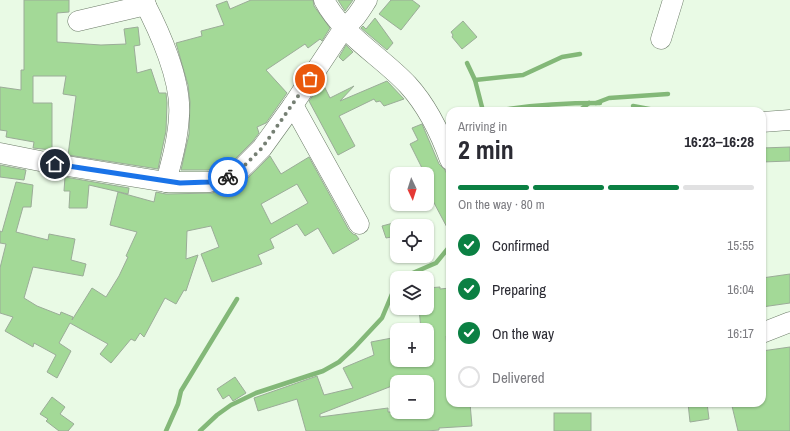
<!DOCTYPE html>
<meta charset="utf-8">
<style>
body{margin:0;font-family:"Archivo Narrow",sans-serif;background:#f2f2f3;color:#2b2b33;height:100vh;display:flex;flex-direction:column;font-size:15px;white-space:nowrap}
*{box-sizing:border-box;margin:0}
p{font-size:13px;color:#7c7c81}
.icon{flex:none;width:22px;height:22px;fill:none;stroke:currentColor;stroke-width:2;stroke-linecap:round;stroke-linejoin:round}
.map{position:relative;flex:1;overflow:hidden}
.side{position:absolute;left:446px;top:107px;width:320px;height:300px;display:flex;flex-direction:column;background:#fff;border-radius:12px;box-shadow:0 1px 3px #0004}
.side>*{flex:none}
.needle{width:26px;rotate:176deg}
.buttons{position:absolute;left:390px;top:167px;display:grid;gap:8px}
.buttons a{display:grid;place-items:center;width:44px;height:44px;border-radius:8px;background:#fff;box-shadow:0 1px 3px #0004;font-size:20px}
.pin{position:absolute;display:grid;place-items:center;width:34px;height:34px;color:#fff;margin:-17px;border:2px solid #fff;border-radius:50%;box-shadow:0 1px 4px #0007}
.courier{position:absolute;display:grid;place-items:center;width:40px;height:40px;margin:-20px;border:3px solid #1a73e8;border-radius:50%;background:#fff;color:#222;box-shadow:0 1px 5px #0007}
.overview em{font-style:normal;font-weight:700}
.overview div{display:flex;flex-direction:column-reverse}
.overview{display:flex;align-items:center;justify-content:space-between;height:68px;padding:0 12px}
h1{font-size:26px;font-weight:700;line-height:30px}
.bar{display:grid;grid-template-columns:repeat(4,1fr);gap:6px 4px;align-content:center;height:48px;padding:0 12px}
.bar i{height:5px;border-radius:3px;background:#e1e1e2}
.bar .selected{background:#0b8043}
.bar p{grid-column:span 4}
ol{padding:0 12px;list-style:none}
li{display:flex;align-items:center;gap:12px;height:44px}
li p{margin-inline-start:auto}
li .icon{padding:4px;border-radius:50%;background:#0b8043;color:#fff;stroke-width:4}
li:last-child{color:#7c7c81}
li i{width:22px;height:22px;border:2px solid #e1e1e2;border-radius:50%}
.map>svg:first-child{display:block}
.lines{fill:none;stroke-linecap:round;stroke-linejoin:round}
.stream{stroke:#83b878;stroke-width:4.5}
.building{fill:#a3d997;stroke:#9bac98;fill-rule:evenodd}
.minor-casing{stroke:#6b7a67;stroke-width:21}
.minor{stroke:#fff;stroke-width:20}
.done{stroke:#757f73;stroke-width:4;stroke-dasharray:0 7.2}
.route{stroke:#1a73e8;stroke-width:5}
</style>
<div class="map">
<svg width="790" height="431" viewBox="0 0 790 431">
<rect width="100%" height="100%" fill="#e9fae5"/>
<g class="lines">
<g class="stream">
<path d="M 467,63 L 475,80 L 483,111"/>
<path d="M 475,80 L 523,75 L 562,57 L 580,54"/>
<path d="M 596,103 L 609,98 L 668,94"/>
<path d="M 633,106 L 660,111"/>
<path d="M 495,111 C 530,105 565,103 600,103"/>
<path d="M 554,111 L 580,110 L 589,103"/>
<path d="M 401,278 L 436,263 L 450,246"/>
<path d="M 166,431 L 178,404 L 181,391 L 237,299"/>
<path d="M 200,431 L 217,415 L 231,405 L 256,393 L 323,371 L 339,362 L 354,348 L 382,318 L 397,282"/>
</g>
</g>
<g class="building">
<path d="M 24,0 L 69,0 L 69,12 L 57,13 L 57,42 L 101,45 L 126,44 L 124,29 L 138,27 L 140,45 L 134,46 L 137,73 L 151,69 L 159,93 L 166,93 L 167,103 L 166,131 L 158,169 L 68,155 L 76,96 L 63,94 L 66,76 L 33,76 L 33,103 L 52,103 L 52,150 L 33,148 L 34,142 L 6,137 L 7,131 L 0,130 L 0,87 L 21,90 L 21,70 L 24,70 Z"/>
<path d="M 251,0 L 313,0 L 314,6 L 330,28 L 322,41 L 320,39 L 308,48 L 305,44 L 266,70 L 287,93 L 266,123 L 257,127 L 259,133 L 253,141 L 233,161 L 221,167 L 208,170 L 181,170 L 189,134 L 190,102 L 188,85 L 176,43 L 202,36 L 201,31 L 224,25 L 216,5 L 227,1 L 230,9 Z"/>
<path d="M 338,0 L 353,0 L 345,11 Z"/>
<path d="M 391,0 L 412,0 L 420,6 L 401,30 L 379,14 Z"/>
<path d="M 375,18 L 393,43 L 387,50 L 361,28 L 363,26 L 366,29 Z"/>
<path d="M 463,21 L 477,37 L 462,49 L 452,37 L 453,35 L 451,32 Z"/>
<path d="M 346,45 L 353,52 L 343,61 L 339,57 Z"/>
<path d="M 387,81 L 404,99 L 384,106 L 380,101 L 376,102 L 374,99 L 339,116 L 355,146 L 338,155 L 309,101 L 317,90 L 324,86 L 330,98 L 354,86 L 340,101 Z"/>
<path d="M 422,124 L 439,164 L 445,170 L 447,174 L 450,173 L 450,233 L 432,199 L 427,201 L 427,174 L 425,174 L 410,144 L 418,140 L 412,128 Z"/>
<path d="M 790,147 L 790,161 L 762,162 L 762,148 Z"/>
<path d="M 270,156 L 281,174 L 309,157 L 349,230 L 353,234 L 356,235 L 359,239 L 333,254 L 318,228 L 305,236 L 297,224 L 270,239 L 274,248 L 258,255 L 262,264 L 212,282 L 201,254 L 219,247 L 211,226 L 187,231 L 186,259 L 198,255 L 186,291 L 184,290 L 176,304 L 165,298 L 144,337 L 140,333 L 135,341 L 131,339 L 111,363 L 100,354 L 108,344 L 70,323 L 59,343 L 71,351 L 57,378 L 47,372 L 56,355 L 34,343 L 33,347 L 5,331 L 13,317 L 0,313 L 0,268 L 6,244 L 0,243 L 0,231 L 2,232 L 16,182 L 33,185 L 31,207 L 23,207 L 16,232 L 48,240 L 49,234 L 75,239 L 71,260 L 86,264 L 83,276 L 33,267 L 24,298 L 37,306 L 60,315 L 61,312 L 73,317 L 72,320 L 92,288 L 106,297 L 119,276 L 128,257 L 126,256 L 137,232 L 110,225 L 118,192 L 154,202 L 156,192 L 166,194 L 212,193 L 230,188 L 246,180 ZM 297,184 L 308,203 L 271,224 L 261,204 Z"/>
<path d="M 0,165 L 26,170 L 24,180 L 0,177 Z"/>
<path d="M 65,177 L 129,188 L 128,194 L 89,185 L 87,208 L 69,208 L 70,191 L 64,191 Z"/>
<path d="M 397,222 L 397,236 L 386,238 L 382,226 Z"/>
<path d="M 790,274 L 790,303 L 762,307 L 762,278 Z"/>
<path d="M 440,287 L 440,289 L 450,288 L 450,335 L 446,336 L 448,360 L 450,359 L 450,403 L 470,403 L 472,426 L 439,428 L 439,430 L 427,431 L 306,431 L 297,399 L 258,411 L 254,398 L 317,376 L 324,395 L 353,388 L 343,368 L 374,355 L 371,342 L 397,337 L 397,360 L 427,360 L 427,330 L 421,330 L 419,308 L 427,308 L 427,288 ZM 397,382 L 427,382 L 427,412 L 388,412 L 388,408 L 320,417 L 320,414 L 397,384 Z"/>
<path d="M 790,347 L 790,431 L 738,431 L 732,406 L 743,403 L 762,403 L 762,351 Z"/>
<path d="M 235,377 L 246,393 L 233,401 L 229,395 L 223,399 L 217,389 Z"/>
<path d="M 52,397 L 65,407 L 60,414 L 74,424 L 68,431 L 59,431 L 46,421 L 48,419 L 40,414 Z"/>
<path d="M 688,403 L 707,403 L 709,419 L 690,422 Z"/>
<rect x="554" y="413" width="37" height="18"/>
</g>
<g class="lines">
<g class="minor-casing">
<g id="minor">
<path d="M 143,0 C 159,30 182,81 179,116 C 178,138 172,160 166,182"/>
<path d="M 324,0 C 343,36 381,56 408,85 C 428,107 440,132 450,160"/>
<path d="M 78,21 L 146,5"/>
<path d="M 661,39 L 673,0"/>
<path d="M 293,105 L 359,224"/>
<path d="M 762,122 L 790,120"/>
<path d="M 0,153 L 55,164 L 166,182 L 209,182 L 225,178 L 240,170 L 262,148 L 293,105 L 344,28 C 355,20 360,11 367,0"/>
<path d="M 762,333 L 790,322"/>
</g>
</g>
<use href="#minor" class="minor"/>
</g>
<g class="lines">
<path class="done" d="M 228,177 L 240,170 L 262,148 L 310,79"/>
<path class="route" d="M 55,164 L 180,183 L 209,182 L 228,177"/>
</g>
</svg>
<div class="buttons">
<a><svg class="needle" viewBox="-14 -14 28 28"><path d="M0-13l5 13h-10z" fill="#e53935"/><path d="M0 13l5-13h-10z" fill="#7c7c81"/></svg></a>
<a><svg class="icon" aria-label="locate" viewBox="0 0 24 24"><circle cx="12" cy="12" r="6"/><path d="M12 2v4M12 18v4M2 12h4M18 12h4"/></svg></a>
<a><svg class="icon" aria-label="layers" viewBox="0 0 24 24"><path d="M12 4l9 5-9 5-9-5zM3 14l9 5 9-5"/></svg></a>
<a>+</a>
<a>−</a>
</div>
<div class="pin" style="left:310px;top:79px;background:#ea580c"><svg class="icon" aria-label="bag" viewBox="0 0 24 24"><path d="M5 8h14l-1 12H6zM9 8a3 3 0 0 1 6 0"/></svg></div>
<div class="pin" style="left:55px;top:164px;background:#1f2937"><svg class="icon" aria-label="home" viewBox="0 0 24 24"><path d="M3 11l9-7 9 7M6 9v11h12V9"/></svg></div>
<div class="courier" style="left:228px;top:177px"><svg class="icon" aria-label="bike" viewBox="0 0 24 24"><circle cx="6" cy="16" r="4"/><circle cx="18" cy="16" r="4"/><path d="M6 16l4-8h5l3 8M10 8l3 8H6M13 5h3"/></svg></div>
<section class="side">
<div class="overview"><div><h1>2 min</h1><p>Arriving in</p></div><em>16:23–16:28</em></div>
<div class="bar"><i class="selected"></i><i class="selected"></i><i class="selected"></i><i></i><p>On the way · 80 m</p></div>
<ol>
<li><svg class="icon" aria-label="check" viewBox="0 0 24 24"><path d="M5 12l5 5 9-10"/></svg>Confirmed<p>15:55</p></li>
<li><svg class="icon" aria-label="check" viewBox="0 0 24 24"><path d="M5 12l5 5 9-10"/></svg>Preparing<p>16:04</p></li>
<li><svg class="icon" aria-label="check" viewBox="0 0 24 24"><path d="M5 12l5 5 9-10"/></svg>On the way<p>16:17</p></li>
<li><i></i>Delivered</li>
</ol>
</section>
</div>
